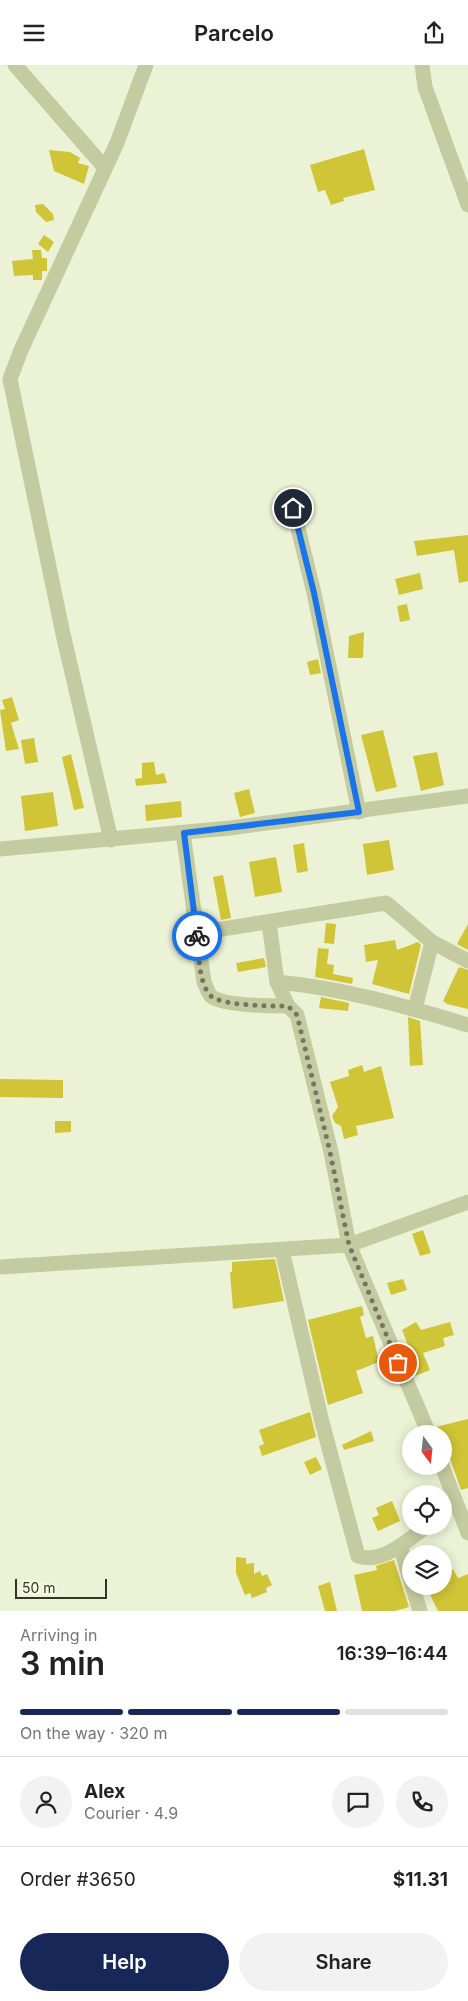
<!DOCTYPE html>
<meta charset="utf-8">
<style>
body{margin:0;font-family:Inter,sans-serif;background:#f2f2f2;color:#222;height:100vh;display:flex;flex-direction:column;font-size:19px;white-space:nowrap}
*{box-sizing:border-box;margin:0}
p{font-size:16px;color:#767676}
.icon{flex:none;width:28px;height:28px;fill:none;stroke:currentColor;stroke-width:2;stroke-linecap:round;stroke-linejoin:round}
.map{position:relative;height:1546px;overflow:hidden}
.details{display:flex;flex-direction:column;background:#fff;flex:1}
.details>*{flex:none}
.needle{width:32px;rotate:165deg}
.fabs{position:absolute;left:402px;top:1360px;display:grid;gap:10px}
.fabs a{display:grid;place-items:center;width:50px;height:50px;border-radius:50%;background:#fff;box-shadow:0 2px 12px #0003;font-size:25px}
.scale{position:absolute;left:15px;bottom:12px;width:92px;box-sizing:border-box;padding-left:5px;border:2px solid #343424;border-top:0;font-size:14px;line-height:18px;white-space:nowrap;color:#343424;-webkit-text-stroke:4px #f4fae1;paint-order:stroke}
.pin{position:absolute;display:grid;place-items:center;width:42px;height:42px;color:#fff;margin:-21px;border:2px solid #fff;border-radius:50%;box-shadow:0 1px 5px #0007}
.courier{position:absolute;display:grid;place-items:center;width:50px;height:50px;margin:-25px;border:4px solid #1a73e8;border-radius:50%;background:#fff;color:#222;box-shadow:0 1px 6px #0007}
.summary em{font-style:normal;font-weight:600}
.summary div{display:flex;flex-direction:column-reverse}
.summary{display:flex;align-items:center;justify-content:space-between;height:85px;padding:0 20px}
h1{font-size:32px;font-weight:600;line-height:38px}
.bar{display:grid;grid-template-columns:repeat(4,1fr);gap:8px 5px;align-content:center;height:60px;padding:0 20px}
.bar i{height:6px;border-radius:4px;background:#e0e0e0}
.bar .active{background:#172758}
.bar p{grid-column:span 4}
.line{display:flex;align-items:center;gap:12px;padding:0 20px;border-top:1px solid #e0e0e0}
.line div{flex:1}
.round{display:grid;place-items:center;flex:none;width:52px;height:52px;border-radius:26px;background:#f2f2f2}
.action{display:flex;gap:10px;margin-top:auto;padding:10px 20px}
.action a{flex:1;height:58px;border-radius:30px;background:#172758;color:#fff;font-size:20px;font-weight:600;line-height:58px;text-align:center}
.action a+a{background:#f2f2f2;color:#222}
header{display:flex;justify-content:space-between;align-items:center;height:65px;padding:0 20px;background:#fff;font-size:22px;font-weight:600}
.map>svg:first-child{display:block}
.building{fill:#cfc536}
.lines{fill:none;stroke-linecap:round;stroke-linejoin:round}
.minor{stroke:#c4cba0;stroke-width:15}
.done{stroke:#747662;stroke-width:5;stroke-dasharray:0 9}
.route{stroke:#1a73e8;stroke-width:6}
</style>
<header><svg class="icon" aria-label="menu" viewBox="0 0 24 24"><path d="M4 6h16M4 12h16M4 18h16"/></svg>Parcelo<svg class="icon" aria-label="share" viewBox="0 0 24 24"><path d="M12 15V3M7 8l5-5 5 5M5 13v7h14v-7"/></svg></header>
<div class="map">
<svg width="468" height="1546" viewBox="0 0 468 1546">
<rect width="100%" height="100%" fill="#ecf2d5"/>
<g class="building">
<path d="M 364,84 L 375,125 L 343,133 L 344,136 L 331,140 L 325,125 L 318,127 L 310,100 Z"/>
<path d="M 49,85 L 70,87 L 80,93 L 78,98 L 89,101 L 84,119 L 54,106 Z"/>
<path d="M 43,139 L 53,149 L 54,155 L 46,157 L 36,147 L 35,140 Z"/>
<path d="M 44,170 L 54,177 L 48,187 L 38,179 Z"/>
<path d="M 32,185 L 41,185 L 42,193 L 47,193 L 47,206 L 42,206 L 42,215 L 33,215 L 33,210 L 14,211 L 12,196 L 33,194 Z"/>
<path d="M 468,470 L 468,516 L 459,518 L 454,485 L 417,491 L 414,476 Z"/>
<path d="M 420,508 L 423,524 L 399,530 L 395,514 Z"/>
<path d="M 407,539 L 410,555 L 400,557 L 397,541 Z"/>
<path d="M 364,567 L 363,593 L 348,593 L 349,571 Z"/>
<path d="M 318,594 L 321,608 L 310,610 L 307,597 Z"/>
<path d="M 12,632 L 19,655 L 11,658 L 19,684 L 6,686 L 0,645 L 5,644 L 2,635 Z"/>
<path d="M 383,665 L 397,722 L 376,727 L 361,670 Z"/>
<path d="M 34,673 L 38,697 L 25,699 L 21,675 Z"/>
<path d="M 437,687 L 444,720 L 421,726 L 413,691 Z"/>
<path d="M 71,689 L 84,743 L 74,745 L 62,692 Z"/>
<path d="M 154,697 L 156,710 L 164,708 L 167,718 L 136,721 L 135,714 L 142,713 L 142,698 Z"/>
<path d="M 249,724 L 255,748 L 240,752 L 234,728 Z"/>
<path d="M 53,727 L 58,761 L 25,766 L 21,731 Z"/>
<path d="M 181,736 L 182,752 L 146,756 L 145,740 Z"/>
<path d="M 389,775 L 394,805 L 367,810 L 363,779 Z"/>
<path d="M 304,778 L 308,806 L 297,808 L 293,780 Z"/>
<path d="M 276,792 L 282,827 L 255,832 L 249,797 Z"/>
<path d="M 223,810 L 231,853 L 221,855 L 213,812 Z"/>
<path d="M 326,858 L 336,859 L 334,879 L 324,878 Z"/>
<path d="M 468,859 L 468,885 L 457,879 Z"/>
<path d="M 395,875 L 397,885 L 418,877 L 421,880 L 409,929 L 372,919 L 378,895 L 366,897 L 364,880 Z"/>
<path d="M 318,883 L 329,884 L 327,899 L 334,900 L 333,909 L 353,913 L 352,919 L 315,912 Z"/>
<path d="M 264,893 L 266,902 L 238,907 L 236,898 Z"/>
<path d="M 459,902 L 468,905 L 468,944 L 447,939 L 443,936 Z"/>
<path d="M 321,932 L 349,938 L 348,946 L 319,943 Z"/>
<path d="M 408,952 L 420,956 L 423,1000 L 410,1001 Z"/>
<path d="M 362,1000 L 364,1007 L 381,1001 L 394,1053 L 356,1061 L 358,1070 L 344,1074 L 341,1061 L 335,1058 L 332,1051 L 338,1042 L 330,1017 L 349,1011 L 348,1005 Z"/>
<path d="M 0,1014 L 63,1015 L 63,1033 L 0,1032 Z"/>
<path d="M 55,1056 L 71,1056 L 71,1067 L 55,1068 Z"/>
<path d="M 423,1165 L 431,1188 L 420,1191 L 412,1169 Z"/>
<path d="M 275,1194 L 284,1236 L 233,1244 L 230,1207 L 232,1207 L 232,1197 Z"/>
<path d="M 403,1214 L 407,1225 L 391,1230 L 387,1218 Z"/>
<path d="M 362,1241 L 364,1250 L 360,1252 L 366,1273 L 373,1271 L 379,1297 L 356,1306 L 363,1328 L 328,1340 L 308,1255 Z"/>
<path d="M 416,1257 L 421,1265 L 450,1257 L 454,1270 L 443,1273 L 445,1281 L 423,1288 L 430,1305 L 415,1311 L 411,1302 L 416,1300 L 402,1265 Z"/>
<path d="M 310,1347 L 316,1372 L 262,1391 L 259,1381 L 264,1379 L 259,1365 Z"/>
<path d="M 468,1354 L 468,1423 L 461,1425 L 447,1385 L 444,1386 L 444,1369 L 438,1369 L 436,1362 Z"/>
<path d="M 371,1366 L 374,1376 L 344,1385 L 342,1380 Z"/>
<path d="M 316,1392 L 322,1404 L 310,1410 L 304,1397 Z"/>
<path d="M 392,1436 L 400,1456 L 378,1466 L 372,1453 L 379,1450 L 376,1443 Z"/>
<path d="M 236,1492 L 246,1493 L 246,1499 L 254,1498 L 254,1509 L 260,1506 L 262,1511 L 267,1509 L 272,1520 L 266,1523 L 267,1527 L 252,1533 L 250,1528 L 245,1530 L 236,1508 Z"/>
<path d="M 394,1495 L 409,1542 L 395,1546 L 362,1546 L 354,1510 L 377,1505 L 376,1501 Z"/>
<path d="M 453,1504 L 458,1513 L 468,1509 L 468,1546 L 438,1546 L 426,1521 L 444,1521 L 444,1509 Z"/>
<path d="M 330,1517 L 337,1546 L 325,1546 L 318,1521 Z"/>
</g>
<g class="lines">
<g class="minor">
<path d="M 15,0 L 105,103"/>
<path d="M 422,0 L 425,22 L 468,140"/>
<path d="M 293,443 L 314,528 L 359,747"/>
<path d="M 183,768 L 204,917 C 206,921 208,928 211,931 C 222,941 273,941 288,941 L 297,950 L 331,1087 L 349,1180 L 429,1369"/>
<path d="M 111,775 L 63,569 L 10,314 L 21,285 L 117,78 L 146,0"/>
<path d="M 0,784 L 230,763 L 468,731"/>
<path d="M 269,858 L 277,917 L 288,941"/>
<path d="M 197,868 L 386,838 L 432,877 L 468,896"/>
<path d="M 277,917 C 342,923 405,941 468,960"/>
<path d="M 415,944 L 432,877"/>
<path d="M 282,1185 L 322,1357 L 358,1491 C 382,1500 409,1474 427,1461"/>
<path d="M 0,1202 L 349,1180 L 468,1137"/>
<path d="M 442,1401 L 468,1468"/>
<path d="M 400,1481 L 420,1546"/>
</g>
</g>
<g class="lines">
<path class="done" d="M 197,871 C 199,888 198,918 211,931 C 222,941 273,941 288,941 L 297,950 L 330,1087 L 349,1180 L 398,1298"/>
<path class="route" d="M 197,871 L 184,768 L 359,747 L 314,528 L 293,443"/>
</g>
</svg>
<div class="fabs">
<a><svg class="needle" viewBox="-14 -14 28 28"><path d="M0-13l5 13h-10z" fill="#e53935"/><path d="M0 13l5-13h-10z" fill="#767676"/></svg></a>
<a><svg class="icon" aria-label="locate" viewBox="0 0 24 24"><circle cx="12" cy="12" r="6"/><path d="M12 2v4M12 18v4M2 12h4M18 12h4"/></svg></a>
<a><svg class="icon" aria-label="layers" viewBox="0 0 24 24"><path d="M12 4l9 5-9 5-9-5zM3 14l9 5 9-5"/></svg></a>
</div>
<div class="scale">50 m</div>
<div class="pin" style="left:398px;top:1298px;background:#ea580c"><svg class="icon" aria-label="bag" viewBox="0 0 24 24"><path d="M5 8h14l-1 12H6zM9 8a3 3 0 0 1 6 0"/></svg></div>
<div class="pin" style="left:293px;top:443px;background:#1f2937"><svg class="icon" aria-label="home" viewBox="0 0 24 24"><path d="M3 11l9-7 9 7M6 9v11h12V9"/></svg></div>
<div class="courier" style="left:197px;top:871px"><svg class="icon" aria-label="bike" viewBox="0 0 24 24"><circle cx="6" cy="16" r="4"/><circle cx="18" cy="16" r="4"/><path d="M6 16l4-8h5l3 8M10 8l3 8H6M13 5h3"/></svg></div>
</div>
<section class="details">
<div class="summary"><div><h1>3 min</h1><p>Arriving in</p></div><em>16:39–16:44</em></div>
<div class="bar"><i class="active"></i><i class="active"></i><i class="active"></i><i></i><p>On the way · 320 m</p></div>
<div class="line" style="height:90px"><a class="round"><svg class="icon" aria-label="person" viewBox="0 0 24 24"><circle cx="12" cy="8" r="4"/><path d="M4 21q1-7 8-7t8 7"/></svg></a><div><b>Alex</b><p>Courier · 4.9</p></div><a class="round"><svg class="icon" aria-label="chat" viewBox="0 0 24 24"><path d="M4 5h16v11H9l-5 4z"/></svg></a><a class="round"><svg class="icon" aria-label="phone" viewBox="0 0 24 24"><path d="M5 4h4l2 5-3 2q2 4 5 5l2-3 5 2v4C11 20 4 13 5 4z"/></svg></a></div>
<div class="line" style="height:65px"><div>Order #3650</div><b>$11.31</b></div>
<div class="action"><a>Help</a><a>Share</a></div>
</section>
